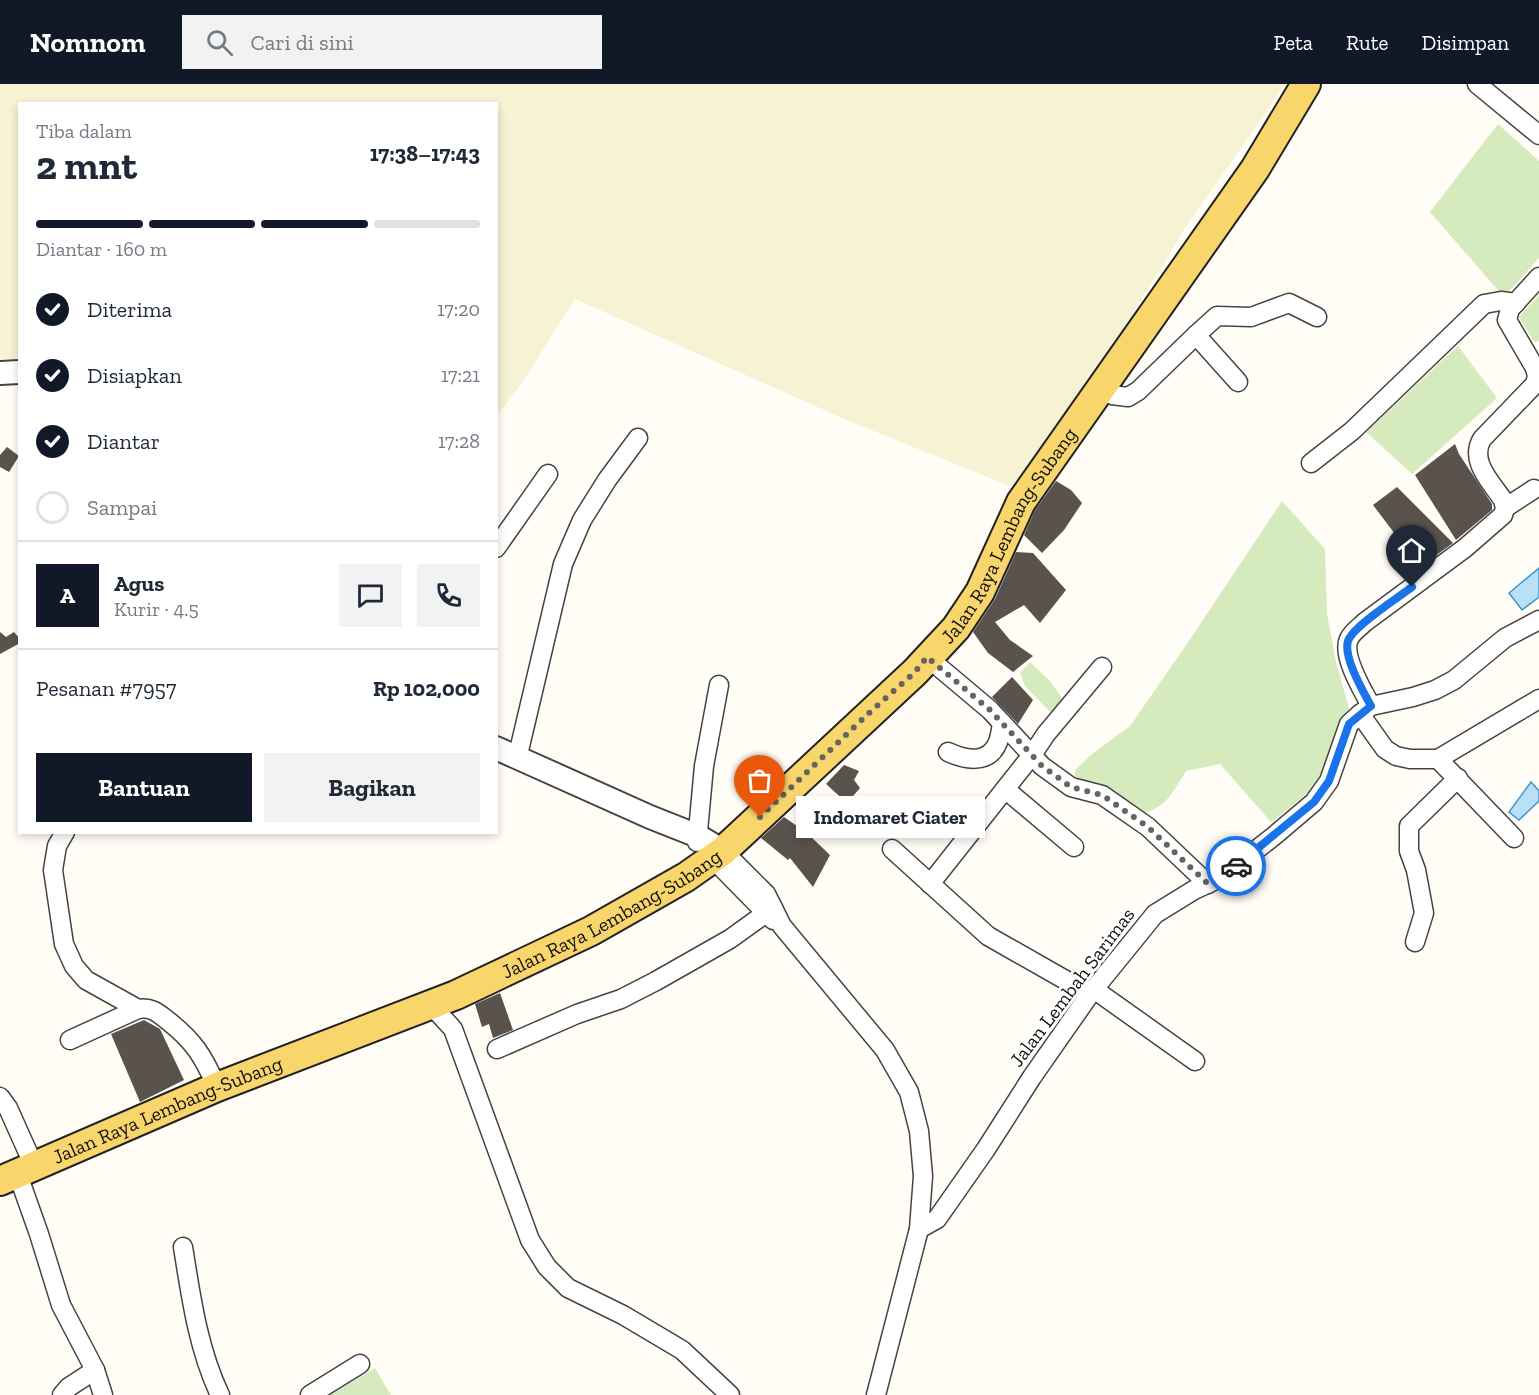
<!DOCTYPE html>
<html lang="id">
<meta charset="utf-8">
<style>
body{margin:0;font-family:"Zilla Slab",serif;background:#f2f2f3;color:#1f2937;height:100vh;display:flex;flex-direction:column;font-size:22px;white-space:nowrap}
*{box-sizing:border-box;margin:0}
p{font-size:20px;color:#747a83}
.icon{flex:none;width:33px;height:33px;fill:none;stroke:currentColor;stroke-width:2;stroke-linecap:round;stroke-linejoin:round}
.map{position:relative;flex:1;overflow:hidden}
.sheet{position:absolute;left:18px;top:18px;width:480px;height:732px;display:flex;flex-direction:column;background:#fff;border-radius:0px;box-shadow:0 3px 9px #0003}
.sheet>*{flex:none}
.pin{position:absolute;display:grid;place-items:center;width:51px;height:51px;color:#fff;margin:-62px -26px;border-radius:50% 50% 50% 0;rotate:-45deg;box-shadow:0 0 6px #0007}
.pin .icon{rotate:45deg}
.courier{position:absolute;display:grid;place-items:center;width:60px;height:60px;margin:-30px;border:4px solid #1a73e8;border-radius:50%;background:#fff;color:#222;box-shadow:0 2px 8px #0007}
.bubble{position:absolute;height:42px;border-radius:0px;background:#fff;box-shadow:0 3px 9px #0003;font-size:20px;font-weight:800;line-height:42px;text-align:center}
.overview em{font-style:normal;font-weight:800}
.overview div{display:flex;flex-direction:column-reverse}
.overview{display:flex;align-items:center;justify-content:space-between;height:102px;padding:0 18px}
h1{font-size:39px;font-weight:800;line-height:45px}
.bar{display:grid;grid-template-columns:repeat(4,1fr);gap:9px 6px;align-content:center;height:72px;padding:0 18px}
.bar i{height:8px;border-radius:4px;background:#e0e1e3}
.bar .active{background:#111827}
.bar p{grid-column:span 4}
.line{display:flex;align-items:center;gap:15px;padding:0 18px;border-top:2px solid #e0e1e3}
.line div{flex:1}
.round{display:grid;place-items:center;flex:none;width:63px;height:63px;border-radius:0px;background:#f2f2f3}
ol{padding:0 18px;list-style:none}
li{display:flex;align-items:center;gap:18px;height:66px}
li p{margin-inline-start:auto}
li .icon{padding:6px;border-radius:50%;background:#111827;color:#fff;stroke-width:4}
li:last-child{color:#747a83}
li i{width:33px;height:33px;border:3px solid #e0e1e3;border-radius:50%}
.cta{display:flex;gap:12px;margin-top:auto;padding:12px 18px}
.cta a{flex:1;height:69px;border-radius:0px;background:#111827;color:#fff;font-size:24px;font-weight:800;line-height:69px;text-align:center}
.cta a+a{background:#f2f2f3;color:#1f2937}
header{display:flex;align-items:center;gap:36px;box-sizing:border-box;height:84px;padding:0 30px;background:#111827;color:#fff}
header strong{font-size:28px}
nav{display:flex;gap:33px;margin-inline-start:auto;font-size:21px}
.search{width:420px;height:54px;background:#f2f2f3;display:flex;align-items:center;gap:15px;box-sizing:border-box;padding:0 21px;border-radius:0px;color:#747a83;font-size:22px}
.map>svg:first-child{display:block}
.farmland{fill:#f6f3d4}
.green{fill:#d5ebbd}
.water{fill:#b9e0f7;stroke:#3f96cf;stroke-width:1.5}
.building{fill:#5a524d}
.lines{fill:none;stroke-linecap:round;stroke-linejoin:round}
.minor-casing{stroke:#444;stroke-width:21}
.tertiary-casing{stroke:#444;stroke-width:26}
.primary-casing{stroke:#222;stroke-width:32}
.minor{stroke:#fff;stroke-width:18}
.tertiary{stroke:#fff;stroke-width:22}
.primary{stroke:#f9d66b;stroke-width:28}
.done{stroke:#646461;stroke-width:6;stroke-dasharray:0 10.8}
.route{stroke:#1a73e8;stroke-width:8}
.labels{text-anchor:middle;stroke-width:6;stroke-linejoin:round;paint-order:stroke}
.street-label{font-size:20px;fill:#111;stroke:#fff}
</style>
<header>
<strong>Nomnom</strong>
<div class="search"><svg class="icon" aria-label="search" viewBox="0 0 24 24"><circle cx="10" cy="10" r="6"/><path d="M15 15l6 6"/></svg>Cari di sini</div>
<nav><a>Peta</a><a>Rute</a><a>Disimpan</a></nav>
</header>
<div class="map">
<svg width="1539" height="1311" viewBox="0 0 1539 1311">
<rect width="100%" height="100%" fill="#fffdf5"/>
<path class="farmland" d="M 0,0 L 1286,0 L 1185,144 L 1130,235 L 1017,405 L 849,337 L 575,215 L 529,288 L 497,333 L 496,20 L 20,20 L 19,277 L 0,274 Z"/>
<g class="green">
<path d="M 1498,40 L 1539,77 L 1539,174 L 1504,213 L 1430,128 Z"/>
<path d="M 1539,211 L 1539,256 L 1535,259 L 1519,233 Z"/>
<path d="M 1458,262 L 1497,314 L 1412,390 L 1366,348 Z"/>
<path d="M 1282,417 L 1325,465 L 1327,530 L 1336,578 L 1351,632 L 1319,700 L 1271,738 L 1220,680 L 1186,687 C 1167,718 1164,726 1126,734 L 1075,692 L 1075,686 L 1092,670 L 1130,642 L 1191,554 Z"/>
<path d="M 1030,578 L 1050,597 L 1067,621 L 1054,632 L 1025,602 L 1020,589 Z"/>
<path d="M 375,1284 L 391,1311 L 330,1311 Z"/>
</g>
<g class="water">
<path d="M 1539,484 L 1539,513 L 1522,526 L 1509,509 Z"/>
<path d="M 1531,698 L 1539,707 L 1539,717 L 1519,736 L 1509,728 Z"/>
</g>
<g class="building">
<path d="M 1455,360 L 1459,370 L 1492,420 L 1492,426 L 1456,456 L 1415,391 Z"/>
<path d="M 7,363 L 19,372 L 9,388 L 0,383 L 0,371 Z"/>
<path d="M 1056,397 L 1071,406 L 1082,419 L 1064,446 L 1042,469 L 1024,451 L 1035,426 Z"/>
<path d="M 1397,403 L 1453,459 L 1420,483 L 1373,421 Z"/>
<path d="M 1016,468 L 1033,469 L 1066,506 L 1040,539 L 1024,521 L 995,538 L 1010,556 L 1033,572 L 1013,588 L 988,569 L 973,548 L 995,515 Z"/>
<path d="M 0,548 L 6,553 L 14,548 L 20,555 L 20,559 L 0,570 Z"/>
<path d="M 1012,593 L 1033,616 L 1018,640 L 992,613 Z"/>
<path d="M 844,681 L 859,687 L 854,696 L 860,704 L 847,719 L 826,700 Z"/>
<path d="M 784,733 L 807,749 L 830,771 L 813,803 L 790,774 L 788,776 L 761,754 Z"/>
<path d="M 500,909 L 513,946 L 493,954 L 489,940 L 482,943 L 475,920 Z"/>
<path d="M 144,936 L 160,945 L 184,996 L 140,1018 L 111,950 Z"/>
</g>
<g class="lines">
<g class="minor-casing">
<g id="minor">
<path d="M 1477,0 L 1539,51"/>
<path d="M 1196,251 L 1217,232 L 1251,233 L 1289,219 L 1317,233"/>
<path d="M 1101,303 L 1112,311 L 1128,313 L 1138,307 L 1196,251 L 1238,298"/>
<path d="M 1311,379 L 1352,347 L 1484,220 L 1501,217 L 1516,219"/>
<path d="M 1505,424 L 1534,405"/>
<path d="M 496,464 L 548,390"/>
<path d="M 927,573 L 990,626 L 1042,682 L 1071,703 L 1102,711 L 1115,720 L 1148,743 L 1208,800"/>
<path d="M 1371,622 C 1363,607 1341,571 1349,555 C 1352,548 1360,543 1365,538 L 1465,464 L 1503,431 L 1505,424 L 1503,416 C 1491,398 1469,377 1482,355 L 1535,300 L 1537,292 L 1535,284 L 1507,236 L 1510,225 L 1539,193"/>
<path d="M 1360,630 L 1385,665 L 1396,672 L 1410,675 L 1438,675 L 1539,615"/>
<path d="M 948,668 C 965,676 989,681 998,658 C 1000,653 1001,645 1002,639"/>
<path d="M 517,675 L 563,480 L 582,436 L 607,396 L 638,354"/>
<path d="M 1438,675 L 1514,754"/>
<path d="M 1005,705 L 1074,763"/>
<path d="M 65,748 L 57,762 L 53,786 L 64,860 L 74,882 L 86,896 L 138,925"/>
<path d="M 697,758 L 704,682 L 719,601"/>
<path d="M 892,765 L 988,852 L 1090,910"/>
<path d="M 723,767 L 766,810 L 782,842 L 885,966 L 909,1008 L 919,1047 L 923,1092 L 919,1145 L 876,1311"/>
<path d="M 717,779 L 773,836"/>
<path d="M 930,800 L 1032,671 L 1046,650 L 1102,583"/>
<path d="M 1415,858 L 1424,829 L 1416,786 L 1409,767 L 1409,742 L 1458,694"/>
<path d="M 1095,906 L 1195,977"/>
<path d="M 431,921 L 453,945 L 530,1156 L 547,1183 L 568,1204 L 623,1231 L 682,1266 L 730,1311"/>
<path d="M 70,956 L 138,925 C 151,923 157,928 167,936 C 194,957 203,972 217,1003"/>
<path d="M 497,965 L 577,930 L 621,915 L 656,897 L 730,855 L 773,824"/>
<path d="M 0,1013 L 8,1024 L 34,1082"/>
<path d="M 17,1088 L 39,1150 L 61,1221 L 95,1286 L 103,1311"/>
<path d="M 919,1145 L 937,1135 L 986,1065 L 1032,993 L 1090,910 L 1155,830 L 1194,806 L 1220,794 L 1274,752 L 1314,718 L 1329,697 L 1349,640 L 1360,630 L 1371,622 L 1413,613 L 1435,606 L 1454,596 L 1505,554 L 1539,536"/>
<path d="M 183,1163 C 191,1213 198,1265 220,1311"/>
<path d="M 62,1311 L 69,1303 L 95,1286"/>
<path d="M 310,1311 L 360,1280"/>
</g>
</g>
<g class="tertiary-casing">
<g id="tertiary">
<path d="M 0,289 L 20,288"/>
<path d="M 496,664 L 650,733 L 698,752 L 723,767"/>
</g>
</g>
<g class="primary-casing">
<g id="primary">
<path id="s1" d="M 0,1097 L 217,1003 L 456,911 L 591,847 L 686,793 L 723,767 L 915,588 L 956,544 L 980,508 L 1021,418 L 1255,85 L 1306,0"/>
</g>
</g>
<use href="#minor" class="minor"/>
<use href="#tertiary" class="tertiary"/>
<use href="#primary" class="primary"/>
</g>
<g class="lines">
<path class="done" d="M 760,733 L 869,629 L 915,588 L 927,573 L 990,626 L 1042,682 L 1071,703 L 1102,711 L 1115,720 L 1148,743 L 1208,800 L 1220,794 L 1236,782"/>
<path class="route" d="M 1236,782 L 1314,718 L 1329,697 L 1349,640 L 1371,622 C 1363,607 1343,573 1348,557 C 1352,543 1399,513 1412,503"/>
</g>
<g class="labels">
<g class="street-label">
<text dy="7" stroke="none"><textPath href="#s1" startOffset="1226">Jalan Raya Lembang-Subang</textPath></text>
<text dy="7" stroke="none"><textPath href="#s1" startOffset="668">Jalan Raya Lembang-Subang</textPath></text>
<text transform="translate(1072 903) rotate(-53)" y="7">Jalan Lembah Sarimas</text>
<text dy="7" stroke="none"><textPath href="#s1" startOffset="182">Jalan Raya Lembang-Subang</textPath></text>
</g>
</g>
</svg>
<div class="pin" style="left:760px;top:733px;background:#ea580c"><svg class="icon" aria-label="bag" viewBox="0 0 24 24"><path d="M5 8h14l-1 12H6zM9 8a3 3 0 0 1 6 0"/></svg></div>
<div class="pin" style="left:1412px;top:503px;background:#1f2937"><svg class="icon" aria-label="home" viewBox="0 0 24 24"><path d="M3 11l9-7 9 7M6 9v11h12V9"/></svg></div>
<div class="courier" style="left:1236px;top:782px"><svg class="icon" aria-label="car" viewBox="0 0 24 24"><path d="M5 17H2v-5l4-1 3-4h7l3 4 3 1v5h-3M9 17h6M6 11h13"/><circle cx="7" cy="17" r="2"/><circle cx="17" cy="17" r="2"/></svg></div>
<div class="bubble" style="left:796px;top:712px;width:189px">Indomaret Ciater</div>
<section class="sheet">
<div class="overview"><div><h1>2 mnt</h1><p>Tiba dalam</p></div><em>17:38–17:43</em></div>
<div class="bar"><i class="active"></i><i class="active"></i><i class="active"></i><i></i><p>Diantar · 160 m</p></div>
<ol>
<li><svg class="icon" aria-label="check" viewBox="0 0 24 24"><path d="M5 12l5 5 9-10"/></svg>Diterima<p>17:20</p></li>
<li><svg class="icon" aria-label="check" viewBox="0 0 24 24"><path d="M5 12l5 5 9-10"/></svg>Disiapkan<p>17:21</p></li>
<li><svg class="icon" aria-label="check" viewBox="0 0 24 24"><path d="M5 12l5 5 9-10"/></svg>Diantar<p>17:28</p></li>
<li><i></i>Sampai</li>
</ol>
<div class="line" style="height:108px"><b class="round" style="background:#111827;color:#fff">A</b><div><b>Agus</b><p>Kurir · 4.5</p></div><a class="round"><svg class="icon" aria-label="chat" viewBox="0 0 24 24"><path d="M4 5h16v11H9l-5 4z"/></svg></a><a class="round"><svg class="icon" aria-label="phone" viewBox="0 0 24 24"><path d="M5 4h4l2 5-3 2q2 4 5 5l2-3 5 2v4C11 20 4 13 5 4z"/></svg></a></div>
<div class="line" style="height:78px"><div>Pesanan #7957</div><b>Rp 102,000</b></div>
<div class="cta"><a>Bantuan</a><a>Bagikan</a></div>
</section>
</div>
